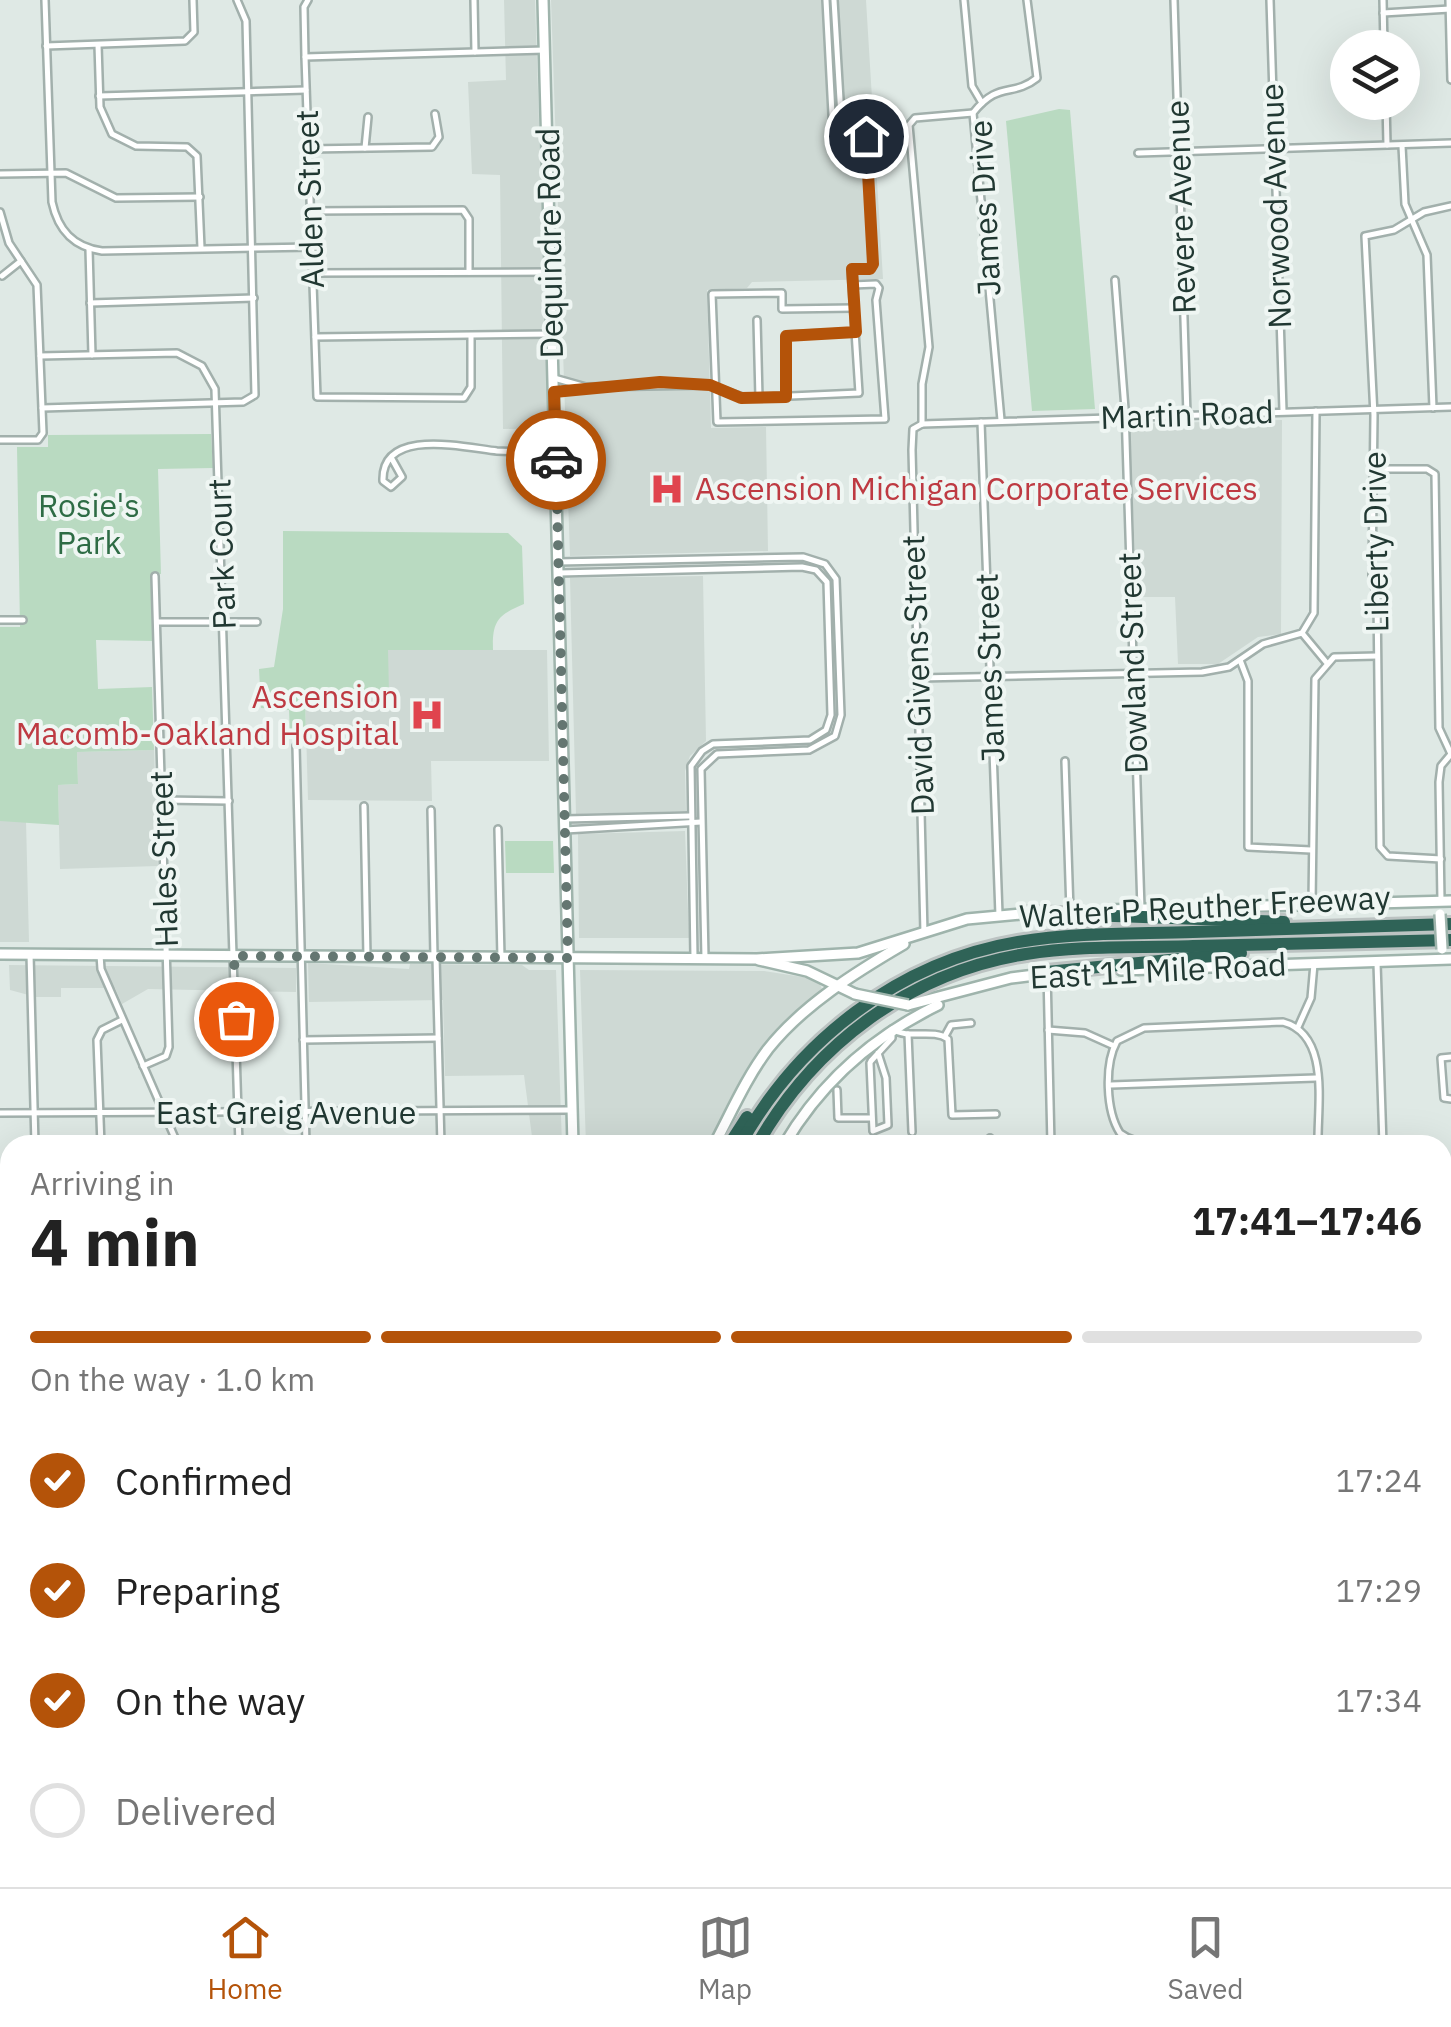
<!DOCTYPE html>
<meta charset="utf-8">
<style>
body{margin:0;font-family:"IBM Plex Sans",sans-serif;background:#f2f2f2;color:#222;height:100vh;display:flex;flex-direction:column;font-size:38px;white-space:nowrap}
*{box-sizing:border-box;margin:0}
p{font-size:32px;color:#767676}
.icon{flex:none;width:55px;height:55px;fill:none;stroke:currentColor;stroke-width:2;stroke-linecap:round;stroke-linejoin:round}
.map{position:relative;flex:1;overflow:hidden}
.drawer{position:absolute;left:0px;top:1135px;width:1452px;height:752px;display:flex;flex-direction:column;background:#fff;border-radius:30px 30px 0 0;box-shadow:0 10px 40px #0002}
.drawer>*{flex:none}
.fabs{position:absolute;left:1330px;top:30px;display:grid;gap:20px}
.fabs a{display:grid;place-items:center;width:90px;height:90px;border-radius:50%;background:#fff;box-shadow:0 10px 40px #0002;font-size:50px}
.pin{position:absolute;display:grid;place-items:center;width:85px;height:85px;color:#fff;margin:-42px;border:5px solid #fff;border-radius:50%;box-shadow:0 2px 10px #0007}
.courier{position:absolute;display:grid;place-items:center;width:100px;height:100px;margin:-50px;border:8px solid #b45309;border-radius:50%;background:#fff;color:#222;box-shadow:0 2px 12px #0007}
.overview em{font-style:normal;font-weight:800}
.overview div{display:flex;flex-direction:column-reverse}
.overview{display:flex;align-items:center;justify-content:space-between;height:170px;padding:0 30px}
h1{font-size:65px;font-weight:800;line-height:75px}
.bar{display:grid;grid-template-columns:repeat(4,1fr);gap:15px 10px;align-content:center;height:120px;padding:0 30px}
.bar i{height:12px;border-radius:8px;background:#e0e0e0}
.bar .selected{background:#b45309}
.bar p{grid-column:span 4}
ol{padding:0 30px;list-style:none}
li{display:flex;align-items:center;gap:30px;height:110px}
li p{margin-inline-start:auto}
li .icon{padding:10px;border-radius:50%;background:#b45309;color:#fff;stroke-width:4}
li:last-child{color:#767676}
li i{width:55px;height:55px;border:5px solid #e0e0e0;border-radius:50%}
.tabs{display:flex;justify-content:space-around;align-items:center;height:140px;border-top:2px solid #e0e0e0;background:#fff;font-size:28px;color:#767676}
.tabs a{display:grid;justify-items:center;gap:5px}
.tabs .selected{color:#b45309}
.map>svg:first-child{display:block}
.built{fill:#ced9d4}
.green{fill:#b9dac1}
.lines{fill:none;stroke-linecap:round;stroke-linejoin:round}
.minor-casing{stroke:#a2b0ac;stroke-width:10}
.tertiary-casing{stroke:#a2b0ac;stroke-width:12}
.secondary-casing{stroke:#9fb4ac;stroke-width:14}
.motorway-casing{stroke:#bcc3c2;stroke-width:18}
.minor{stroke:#fff;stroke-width:5}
.tertiary{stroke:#fff;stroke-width:8}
.secondary{stroke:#fff;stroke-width:9}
.motorway{stroke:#2f6357;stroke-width:12}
.secondary-bridge-casing{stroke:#9fb4ac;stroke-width:14;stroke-linecap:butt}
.secondary-bridge{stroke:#fff;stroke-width:9}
.done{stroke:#647671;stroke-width:10;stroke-dasharray:0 18}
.route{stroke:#b45309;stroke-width:12}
.labels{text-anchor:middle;stroke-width:8;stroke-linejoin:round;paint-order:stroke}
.street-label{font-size:32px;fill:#213832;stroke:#eff6f3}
.health-label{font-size:32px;fill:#be3a42;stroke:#eff6f3;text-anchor:start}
.park-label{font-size:32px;fill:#2e6c45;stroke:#eff6f3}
</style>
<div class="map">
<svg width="1451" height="1887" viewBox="0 0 1451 1887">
<rect width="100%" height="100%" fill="#dfe9e5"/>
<g class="built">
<path d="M 504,0 L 535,0 L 549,428 L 503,429 L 500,175 L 472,174 L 468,82 L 506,80 Z"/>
<path d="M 551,0 L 866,0 L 883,279 L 752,282 L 747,288 L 707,290 L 711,428 L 766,427 L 768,551 L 570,556 Z"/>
<path d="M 1282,420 L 1281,634 L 1258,637 L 1218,664 L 1178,664 L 1175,597 L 1137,597 L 1129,424 Z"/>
<path d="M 703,576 L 706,741 L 690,756 L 685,771 L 686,811 L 576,814 L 570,578 Z"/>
<path d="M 388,650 L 547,650 L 549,761 L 431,761 L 432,801 L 308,800 L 305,693 L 388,693 Z"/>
<path d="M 154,750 L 158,866 L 60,869 L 58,785 L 78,784 L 77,752 Z"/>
<path d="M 0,821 L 26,821 L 29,942 L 0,942 Z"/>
<path d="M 685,831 L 689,938 L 579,938 L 578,834 Z"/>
<path d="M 308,963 L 409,969 L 410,964 L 522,965 L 529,970 L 556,970 L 562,1145 L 507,1145 L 507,1138 L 532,1137 L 524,1075 L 445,1076 L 443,1000 L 309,1002 Z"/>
<path d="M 9,965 L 296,968 L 296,992 L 148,989 L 122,1004 L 115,988 L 61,988 L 61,997 L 36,997 L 10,990 Z"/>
<path d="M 580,970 L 764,971 L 809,978 L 820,984 L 822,989 L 781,1030 L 710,1145 L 586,1145 Z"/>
<path d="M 1451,1867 L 1451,1887 L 1260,1887 L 1259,1878 L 1442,1878 L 1443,1868 Z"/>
<path d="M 608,1878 L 1186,1878 L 1187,1887 L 609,1887 Z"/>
</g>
<g class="green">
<path d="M 1059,109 L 1070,110 L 1095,409 L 1032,411 L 1006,121 Z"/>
<path d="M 211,434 L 213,468 L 158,469 L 161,574 L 152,573 L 154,641 L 96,640 L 98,689 L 152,687 L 154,750 L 77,752 L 78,784 L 58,785 L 59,825 L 0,821 L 0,627 L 20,627 L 17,447 L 48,447 L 48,435 Z"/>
<path d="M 283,531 L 508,533 L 522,546 L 524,604 C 498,615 492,621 493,650 L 388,650 L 389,693 L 305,693 L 306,736 L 290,736 L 289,710 L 261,708 L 259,669 L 274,667 L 283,609 Z"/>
<path d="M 505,841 L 553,841 L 554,873 L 506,873 Z"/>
</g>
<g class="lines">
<g class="minor-casing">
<g id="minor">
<path d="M 45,0 L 52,202 C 58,230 73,247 102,251 L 313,247"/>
<path d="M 308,0 L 304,7 L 305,57 L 317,397 L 464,398 L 471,387 L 471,336"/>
<path d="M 474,0 L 475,52"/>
<path d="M 826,0 L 833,133"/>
<path d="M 834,0 L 842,133"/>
<path d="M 964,0 L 972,86 L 982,103"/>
<path d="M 1174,0 L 1187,415"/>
<path d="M 1270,0 L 1283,411"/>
<path d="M 1383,0 L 1384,48"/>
<path d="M 1449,0 L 1451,80"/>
<path d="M 1383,13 L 1450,9"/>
<path d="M 98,45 L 100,107 L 112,134 L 136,146 L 187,147 L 197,156 L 201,248"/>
<path d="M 46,46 L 185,41 L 194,32 L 193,0"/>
<path d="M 305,57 L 545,50"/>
<path d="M 99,96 L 306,90"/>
<path d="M 1386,102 L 1387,145"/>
<path d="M 1402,146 L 1405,204 L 1427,255 L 1433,408"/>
<path d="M 365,148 L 368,117"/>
<path d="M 309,149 L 432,147 L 439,137 L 435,114"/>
<path d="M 1138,153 L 1451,143"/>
<path d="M 0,174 L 66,173 L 116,198 L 200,197"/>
<path d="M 311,211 L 463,210 L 469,219 L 469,272"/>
<path d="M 0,212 L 9,243 L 37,285 L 43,433 L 38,440 L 0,440"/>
<path d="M 89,249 L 92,355"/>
<path d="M 314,273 L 551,272"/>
<path d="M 2,276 L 21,261"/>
<path d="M 1115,280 L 1125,409 L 1141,909"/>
<path d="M 852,285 L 876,284 L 879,288 L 876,300 L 885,419 L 717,422 L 712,294 L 782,293 L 782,309 L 854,308"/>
<path d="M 90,303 L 254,298"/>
<path d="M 757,320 L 759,398"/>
<path d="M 315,337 L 552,334"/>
<path d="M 40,356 L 177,353 L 202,366 L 215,389 L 239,1145"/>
<path d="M 586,387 L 709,385 L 745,398 L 859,393 L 851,269 L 870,269 L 873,264 L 866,136 L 833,133"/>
<path d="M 554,392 L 586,387 L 554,378"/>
<path d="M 787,397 L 787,335 L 855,332"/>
<path d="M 42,408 L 243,402 L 255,395 L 246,21 L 237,0"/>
<path d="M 1001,420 L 973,113 C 999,80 1012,98 1037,78 L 1027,0"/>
<path d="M 981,422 L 999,915"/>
<path d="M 922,424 L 1451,407"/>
<path d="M 922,424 L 913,429 L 912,450 L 924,933"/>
<path d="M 922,424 L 922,384 L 929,347 L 909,125 L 915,118 L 973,113"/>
<path d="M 527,450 L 555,444"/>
<path d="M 392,459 L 402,477 L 391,487 L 383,481 C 381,426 467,448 497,451 C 515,452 534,451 553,452"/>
<path d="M 1374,469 L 1427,469 L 1435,474 L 1439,728 L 1451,754"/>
<path d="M 558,562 L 803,557 L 825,564 L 836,579 L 841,715 L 835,736 L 809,750 L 717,754 L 701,769 L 705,958"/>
<path d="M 559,573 L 802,567 L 816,570 L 827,582 L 831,715 L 826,730 L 810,740 L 713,744 L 702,751 L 691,766 L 694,958"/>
<path d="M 0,620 L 23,620"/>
<path d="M 157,622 L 257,622"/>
<path d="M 1302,633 L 1326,662"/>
<path d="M 1240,660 L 1248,681 L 1248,847 L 1311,850"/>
<path d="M 919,678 L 1202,672 L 1229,667 L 1263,644 L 1302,633 L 1314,613 L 1316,411"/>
<path d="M 296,746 L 306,1145"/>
<path d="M 1065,761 L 1070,911"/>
<path d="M 162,800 L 229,801"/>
<path d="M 364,806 L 367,957"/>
<path d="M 431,810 L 434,957"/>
<path d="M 565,819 L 690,816"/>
<path d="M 498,829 L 501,958"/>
<path d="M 565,830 L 701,822"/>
<path d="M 1441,859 L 1388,856 L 1380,847 L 1377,599 L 1372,575 L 1374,415 L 1365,236 L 1394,230 L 1424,212 L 1451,206"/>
<path d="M 1441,901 L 1439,782 L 1441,766 L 1451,754"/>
<path d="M 1312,903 L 1315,679 L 1334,657 L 1377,656"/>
<path d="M 30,954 L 35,1145"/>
<path d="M 100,955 L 101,969 L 178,1145"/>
<path d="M 436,957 L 441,1145"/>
<path d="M 1377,963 L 1383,1145"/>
<path d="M 1047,973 L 1051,1145"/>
<path d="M 1298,1027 L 1311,998 L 1314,964"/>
<path d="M 1048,1030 L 1085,1033 L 1114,1046"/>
<path d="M 908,1034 L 912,1132"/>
<path d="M 945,1036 L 951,1025 L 971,1023"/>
<path d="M 303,1040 L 438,1038"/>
<path d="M 878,1053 L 886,1078 L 888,1125 L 873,1131 L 870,1063 L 871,1061 L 892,1038 L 892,1029 C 909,1040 932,1028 948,1039 L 952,1115 L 996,1114"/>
<path d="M 1451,1057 L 1441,1058 L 1444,1098 L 1451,1099"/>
<path d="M 143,1066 L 166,1056 L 169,1047 L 155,576"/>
<path d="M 1111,1085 L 1316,1078"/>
<path d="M 837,1090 L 838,1118 L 870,1118"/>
<path d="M 0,1113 L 572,1110"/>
<path d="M 990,1138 L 990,1145"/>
<path d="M 101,1145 L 97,1040 L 102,1030 L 122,1020"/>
<path d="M 1242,1145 C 1205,1129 1154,1158 1120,1133 C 1106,1111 1104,1065 1117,1041 L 1144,1028 L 1283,1022 C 1331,1035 1317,1106 1318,1145"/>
<path d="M 1450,1188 L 1451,1209"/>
<path d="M 0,1349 L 10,1349"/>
<path d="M 1442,1352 L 1451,1349"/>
<path d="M 1442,1478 L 1451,1482"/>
<path d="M 1442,1487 L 1451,1490"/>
<path d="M 0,1579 L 10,1579"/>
<path d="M 0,1632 L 10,1632"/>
<path d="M 0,1684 L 10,1684"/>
<path d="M 0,1740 L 10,1740"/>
<path d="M 1442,1755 L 1449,1801 L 1442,1823"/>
<path d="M 0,1796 L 10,1796"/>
<path d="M 1442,1828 L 1451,1836"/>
<path d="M 0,1848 L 10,1848"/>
<path d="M 825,1878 L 827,1887"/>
<path d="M 1009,1878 L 1011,1887"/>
<path d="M 1206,1878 L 1207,1887"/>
<path d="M 1240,1878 L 1242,1887"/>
<path d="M 1331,1878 L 1333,1887"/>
<path d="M 1340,1878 L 1341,1887"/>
<path d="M 180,1887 L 183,1883"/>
</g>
</g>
<g class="tertiary-casing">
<g id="tertiary">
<path d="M 0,1472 L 10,1472"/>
<path d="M 56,1878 L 56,1887"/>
</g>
</g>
<g class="secondary-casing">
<g id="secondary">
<path d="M 543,0 L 573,1145"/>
<path d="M 1106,910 L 1451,901"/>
<path d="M 0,954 L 757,959 L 858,953 L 967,919 L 1031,913"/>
<path d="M 759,960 L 807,971 L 855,994"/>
<path d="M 1121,970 L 1451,959"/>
<path d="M 908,1005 L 1011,978 L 1051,973"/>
<path d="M 714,1145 C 731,1113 746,1078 768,1049 C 803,1005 856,972 904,944"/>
<path d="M 784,1145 C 821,1082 872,1037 938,1005"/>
<path d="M 596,1878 L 596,1887"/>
<path d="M 220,1887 L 243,1878"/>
<path d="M 343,1887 L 356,1878"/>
</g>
</g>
<g class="motorway-casing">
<g id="motorway">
<path d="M 1029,913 L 1284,922"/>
<path d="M 1047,972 L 1241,953"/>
<path d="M 729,1145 L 747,1117"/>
<path d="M 740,1145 C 798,1040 899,962 1018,942 C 1076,932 1135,934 1193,932 C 1279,929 1365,926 1451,924"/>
<path d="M 757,1145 C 814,1044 911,972 1026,954 C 1080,945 1138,948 1193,946 C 1279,944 1365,942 1451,940"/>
<path d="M 275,1887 L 291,1878"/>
<path d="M 303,1887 L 317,1878"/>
</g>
</g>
<use href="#minor" class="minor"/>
<use href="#tertiary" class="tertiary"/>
<use href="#secondary" class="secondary"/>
<use href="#motorway" class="motorway"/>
<g class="secondary-bridge-casing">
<g id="secondary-bridge">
<path d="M 1440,914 L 1442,949"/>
<path d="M 855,994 L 908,1005"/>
</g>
</g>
<use href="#secondary-bridge" class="secondary-bridge"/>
</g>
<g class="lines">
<path class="done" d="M 236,1019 L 234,956 L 568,958 L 556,460"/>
<path class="route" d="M 556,460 L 554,392 L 660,382 L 710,385 L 741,398 L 786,397 L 786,336 L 856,332 L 852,269 L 870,269 L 873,264 L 866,136"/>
</g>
<defs>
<g id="hospital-bare" transform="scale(2.7)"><path d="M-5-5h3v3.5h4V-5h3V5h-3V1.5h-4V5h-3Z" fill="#e0444e" stroke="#eff6f3" stroke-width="2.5" paint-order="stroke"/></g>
</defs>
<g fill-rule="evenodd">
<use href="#hospital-bare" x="667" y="489"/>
<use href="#hospital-bare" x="427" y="715"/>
</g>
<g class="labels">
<g class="street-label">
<text transform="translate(310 199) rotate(-92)" y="11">Alden Street</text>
<text transform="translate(1276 206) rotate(-92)" y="11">Norwood Avenue</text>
<text transform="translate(1181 207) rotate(-92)" y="11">Revere Avenue</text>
<text transform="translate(985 208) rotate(-93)" y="11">James Drive</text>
<text transform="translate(550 243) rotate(-91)" y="11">Dequindre Road</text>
<text transform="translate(1187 415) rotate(-2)" y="11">Martin Road</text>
<text transform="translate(1376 542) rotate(-91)" y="11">Liberty Drive</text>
<text transform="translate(222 554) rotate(-92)" y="11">Park Court</text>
<text transform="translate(1133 663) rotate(-92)" y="11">Dowland Street</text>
<text transform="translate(990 668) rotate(-92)" y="11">James Street</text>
<text transform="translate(918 675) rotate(-92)" y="11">David Givens Street</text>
<text transform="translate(164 859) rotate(-92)" y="11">Hales Street</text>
<text transform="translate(1205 907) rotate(-3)" y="11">Walter P Reuther Freeway</text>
<text transform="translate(1158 971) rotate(-3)" y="11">East 11 Mile Road</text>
<text x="286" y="1124">East Greig Avenue</text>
</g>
<g class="health-label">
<text x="695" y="500">Ascension Michigan Corporate Services</text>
<text x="399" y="708" text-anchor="end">Ascension<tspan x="399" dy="37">Macomb-Oakland Hospital</tspan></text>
</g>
<g class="park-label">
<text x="89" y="517">Rosie's<tspan x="89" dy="37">Park</tspan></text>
</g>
</g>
</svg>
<div class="fabs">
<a><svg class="icon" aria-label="layers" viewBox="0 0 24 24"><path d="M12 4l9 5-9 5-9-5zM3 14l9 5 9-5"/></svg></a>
</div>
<div class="pin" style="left:236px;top:1019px;background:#ea580c"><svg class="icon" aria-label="bag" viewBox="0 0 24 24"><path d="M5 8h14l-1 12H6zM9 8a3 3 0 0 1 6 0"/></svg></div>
<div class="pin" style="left:866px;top:136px;background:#1f2937"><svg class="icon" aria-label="home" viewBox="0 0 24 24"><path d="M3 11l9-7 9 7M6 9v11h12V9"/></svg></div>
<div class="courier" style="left:556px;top:460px"><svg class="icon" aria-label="car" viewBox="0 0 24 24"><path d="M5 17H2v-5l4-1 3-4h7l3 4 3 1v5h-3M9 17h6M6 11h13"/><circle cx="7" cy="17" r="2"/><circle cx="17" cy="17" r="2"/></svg></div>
<section class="drawer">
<div class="overview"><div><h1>4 min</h1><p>Arriving in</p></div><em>17:41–17:46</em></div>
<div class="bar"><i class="selected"></i><i class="selected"></i><i class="selected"></i><i></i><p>On the way · 1.0 km</p></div>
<ol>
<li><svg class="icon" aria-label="check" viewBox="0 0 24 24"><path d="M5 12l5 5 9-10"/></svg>Confirmed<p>17:24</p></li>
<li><svg class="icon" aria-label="check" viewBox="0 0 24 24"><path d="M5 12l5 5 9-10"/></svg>Preparing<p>17:29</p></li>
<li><svg class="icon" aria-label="check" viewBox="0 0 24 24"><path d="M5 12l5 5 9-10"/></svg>On the way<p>17:34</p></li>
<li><i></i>Delivered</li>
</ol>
</section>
</div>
<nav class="tabs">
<a class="selected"><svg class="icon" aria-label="home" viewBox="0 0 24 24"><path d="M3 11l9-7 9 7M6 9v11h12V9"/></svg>Home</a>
<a><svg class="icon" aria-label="map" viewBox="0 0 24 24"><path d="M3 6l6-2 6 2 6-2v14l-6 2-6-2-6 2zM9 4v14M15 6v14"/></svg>Map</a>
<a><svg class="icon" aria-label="saved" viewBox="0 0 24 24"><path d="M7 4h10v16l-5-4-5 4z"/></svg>Saved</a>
</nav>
